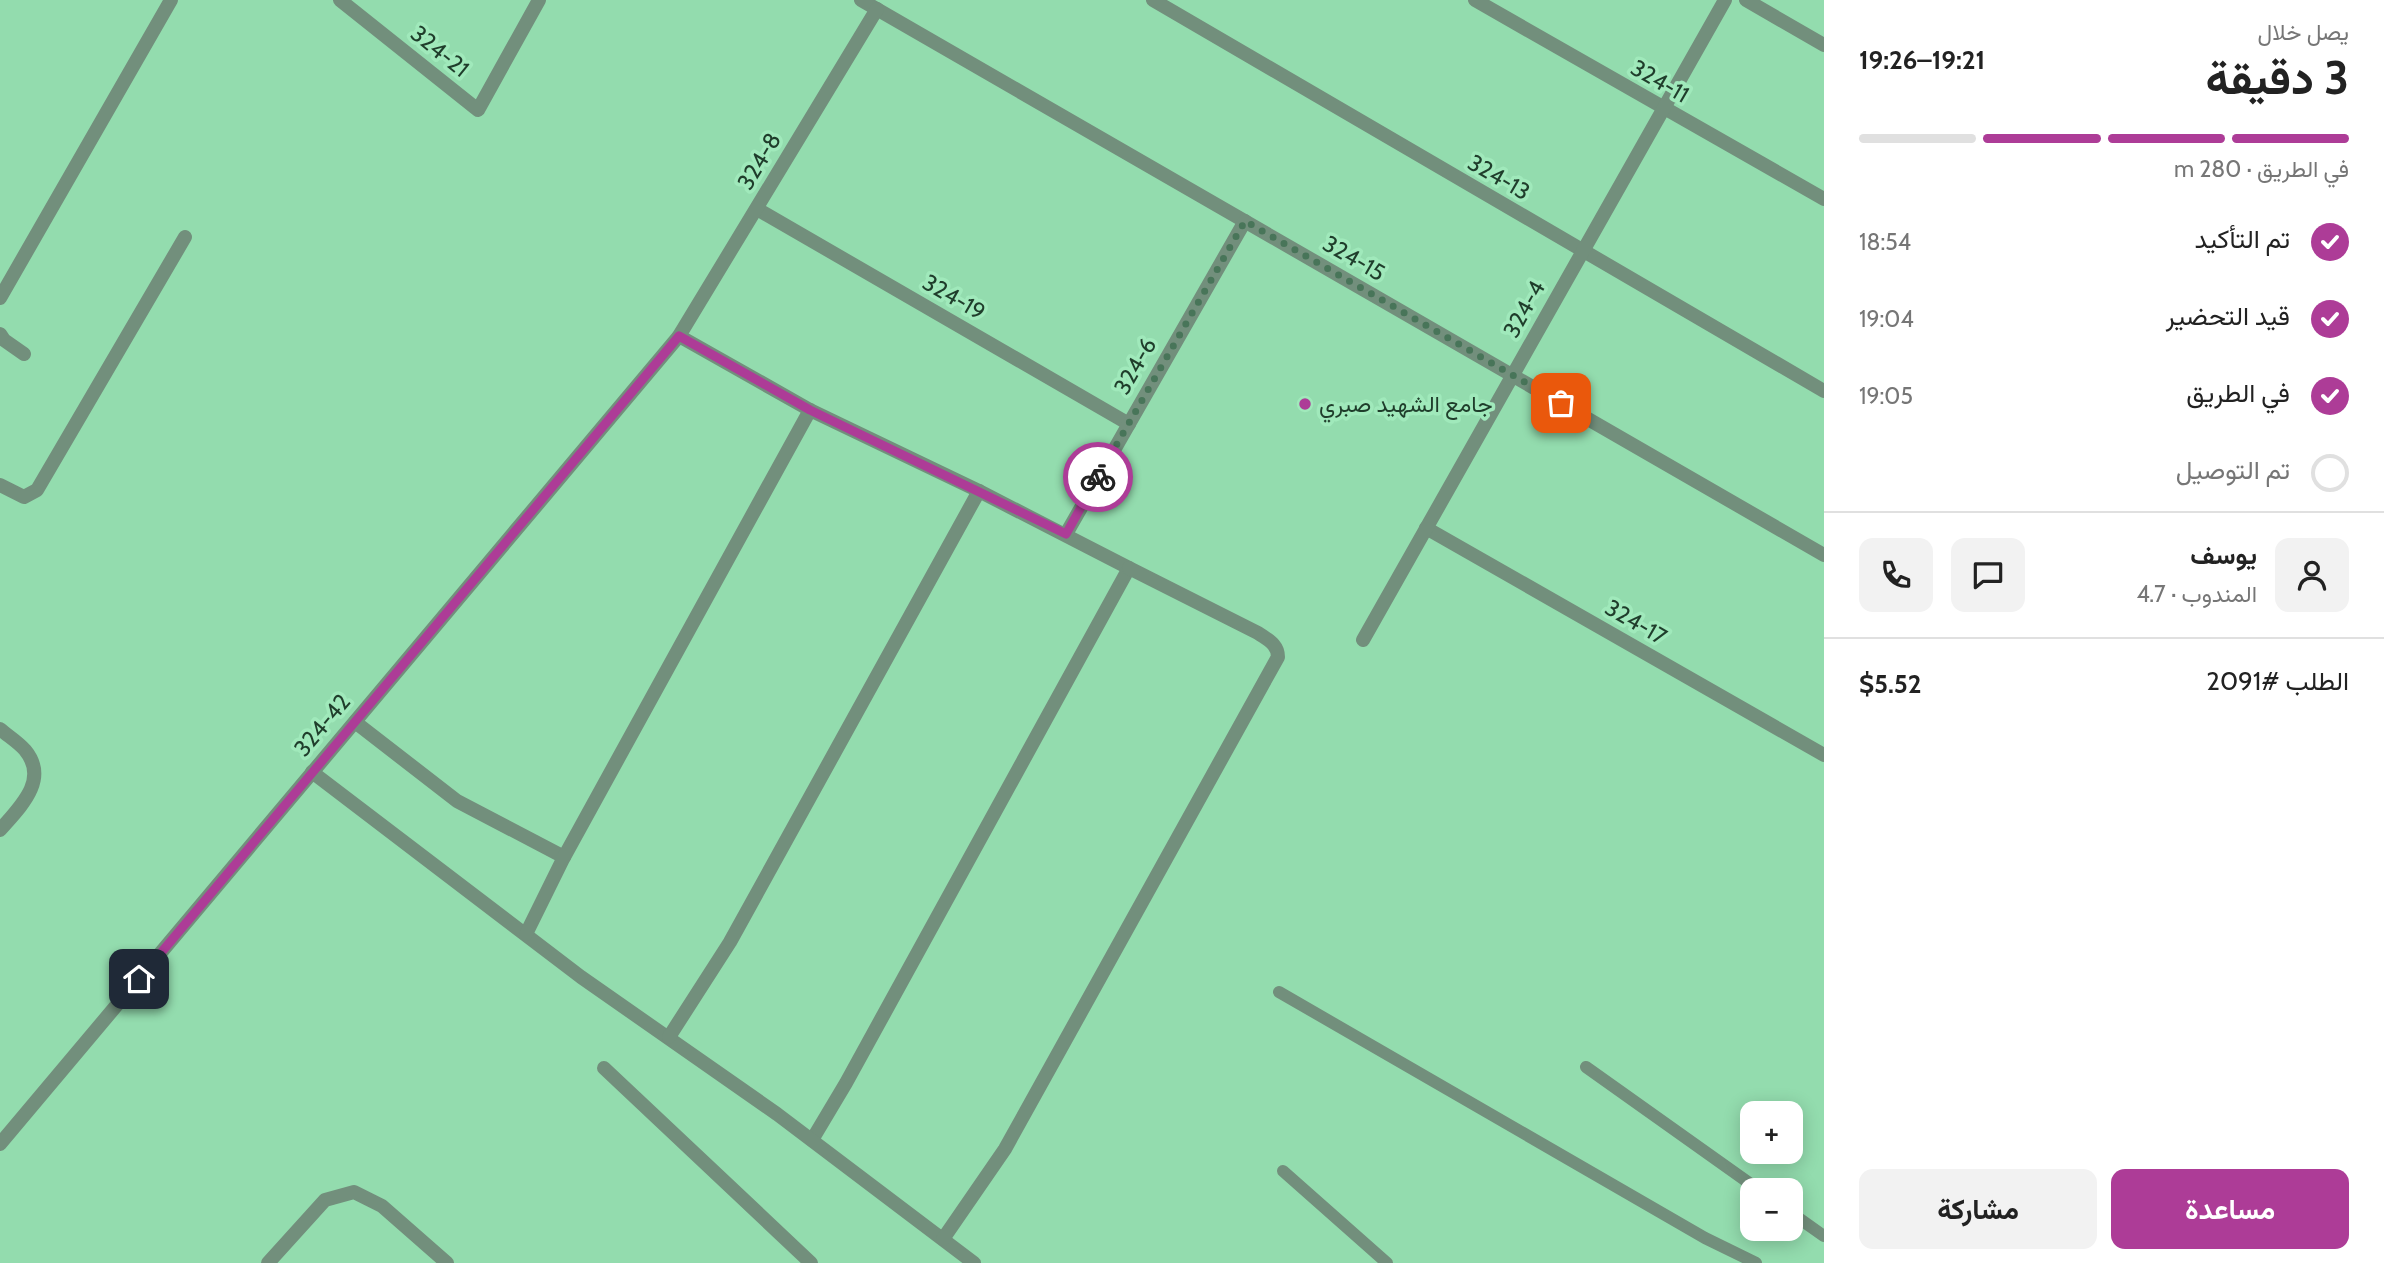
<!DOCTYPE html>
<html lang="ar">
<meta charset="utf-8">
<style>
body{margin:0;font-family:Cabin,Vazirmatn,sans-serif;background:#f2f2f2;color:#222;direction:rtl;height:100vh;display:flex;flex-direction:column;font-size:26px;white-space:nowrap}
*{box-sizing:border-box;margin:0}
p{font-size:23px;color:#767676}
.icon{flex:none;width:38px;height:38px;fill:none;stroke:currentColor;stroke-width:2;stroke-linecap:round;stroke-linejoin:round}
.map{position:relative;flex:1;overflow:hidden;direction:ltr}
.drawer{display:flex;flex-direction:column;background:#fff;width:560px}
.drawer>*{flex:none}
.buttons{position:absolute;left:1740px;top:1101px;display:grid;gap:14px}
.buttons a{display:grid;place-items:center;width:63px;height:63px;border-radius:14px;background:#fff;box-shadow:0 4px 18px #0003;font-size:35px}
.pin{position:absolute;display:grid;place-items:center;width:60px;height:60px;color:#fff;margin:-30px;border-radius:14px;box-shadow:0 4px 10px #0006}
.courier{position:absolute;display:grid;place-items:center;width:70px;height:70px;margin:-35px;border:5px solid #ad3c97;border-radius:50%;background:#fff;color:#222;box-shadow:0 2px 9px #0007}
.summary em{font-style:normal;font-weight:700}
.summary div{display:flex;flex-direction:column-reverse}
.summary{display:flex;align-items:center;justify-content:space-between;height:119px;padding:0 35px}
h1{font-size:46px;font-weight:700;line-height:52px}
.bar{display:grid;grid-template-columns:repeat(4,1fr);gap:10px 7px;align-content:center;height:84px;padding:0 35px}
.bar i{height:9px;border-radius:5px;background:#e0e0e0}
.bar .selected{background:#ad3c97}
.bar p{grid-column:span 4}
.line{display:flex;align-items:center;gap:18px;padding:0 35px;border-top:2px solid #e0e0e0}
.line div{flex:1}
.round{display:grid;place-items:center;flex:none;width:74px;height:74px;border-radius:14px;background:#f2f2f2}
ol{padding:0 35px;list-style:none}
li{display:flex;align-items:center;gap:21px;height:77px}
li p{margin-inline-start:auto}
li .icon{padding:7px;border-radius:50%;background:#ad3c97;color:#fff;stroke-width:4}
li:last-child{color:#767676}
li i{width:38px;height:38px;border:4px solid #e0e0e0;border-radius:50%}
.button{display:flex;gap:14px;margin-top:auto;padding:14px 35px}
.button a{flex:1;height:80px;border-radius:14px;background:#ad3c97;color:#fff;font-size:28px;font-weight:700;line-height:80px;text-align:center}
.button a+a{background:#f2f2f2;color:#222}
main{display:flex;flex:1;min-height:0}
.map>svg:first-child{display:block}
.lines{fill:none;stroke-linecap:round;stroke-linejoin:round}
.lane{stroke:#728f7c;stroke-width:12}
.street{stroke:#728f7c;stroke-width:14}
.done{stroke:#487559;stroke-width:7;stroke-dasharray:0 12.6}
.route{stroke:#ad3c97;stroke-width:9}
.poi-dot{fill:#ad3c97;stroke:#a0e9bb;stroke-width:2.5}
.labels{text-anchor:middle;stroke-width:7;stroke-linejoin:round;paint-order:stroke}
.street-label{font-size:23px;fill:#1f3d2b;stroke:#a0e9bb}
.poi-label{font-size:23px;fill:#1f3d2b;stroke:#a0e9bb;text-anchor:start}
</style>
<main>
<section class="drawer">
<div class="summary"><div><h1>3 دقيقة</h1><p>يصل خلال</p></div><em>19:21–19:26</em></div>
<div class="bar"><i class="selected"></i><i class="selected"></i><i class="selected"></i><i></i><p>في الطريق · 280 m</p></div>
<ol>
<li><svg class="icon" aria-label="check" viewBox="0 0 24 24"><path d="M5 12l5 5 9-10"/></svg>تم التأكيد<p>18:54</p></li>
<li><svg class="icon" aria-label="check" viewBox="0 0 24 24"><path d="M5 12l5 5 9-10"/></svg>قيد التحضير<p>19:04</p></li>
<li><svg class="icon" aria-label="check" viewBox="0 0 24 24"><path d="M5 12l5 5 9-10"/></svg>في الطريق<p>19:05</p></li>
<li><i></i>تم التوصيل</li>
</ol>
<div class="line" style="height:126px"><a class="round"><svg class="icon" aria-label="person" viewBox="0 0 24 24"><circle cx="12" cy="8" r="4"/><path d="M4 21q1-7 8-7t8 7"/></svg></a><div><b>يوسف</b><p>المندوب · 4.7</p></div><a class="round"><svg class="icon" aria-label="chat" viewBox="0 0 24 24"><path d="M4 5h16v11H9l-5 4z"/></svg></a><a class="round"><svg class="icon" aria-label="phone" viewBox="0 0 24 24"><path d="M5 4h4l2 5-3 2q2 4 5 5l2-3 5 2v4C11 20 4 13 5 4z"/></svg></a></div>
<div class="line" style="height:91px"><div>الطلب #2091</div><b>$5.52</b></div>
<div class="button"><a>مساعدة</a><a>مشاركة</a></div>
</section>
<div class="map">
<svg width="1824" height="1263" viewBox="0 0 1824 1263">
<rect width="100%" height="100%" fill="#93dcae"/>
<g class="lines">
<g class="lane">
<path d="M 1279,992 L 1705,1238 L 1756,1263"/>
<path d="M 1586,1067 L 1759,1190"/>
<path d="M 1283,1171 L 1387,1263"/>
<path d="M 1790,1212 L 1824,1236"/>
</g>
<g class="street">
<path d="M 340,0 L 478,110 L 539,0"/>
<path d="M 861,0 L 1824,555"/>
<path d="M 1153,0 L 1824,391"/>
<path d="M 1475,0 L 1824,199"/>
<path d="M 1746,0 L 1824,45"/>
<path d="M 757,209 L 1129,424"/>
<path d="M 0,298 L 171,0"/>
<path d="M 0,334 L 4,340 L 24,354"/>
<path d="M 679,336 L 810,410 L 979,491 L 1129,568 L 846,1083 L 812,1140"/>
<path d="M 0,485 L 24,497 L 37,490 L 185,237"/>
<path d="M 1426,528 L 1824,755"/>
<path d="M 1066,534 L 1245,221"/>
<path d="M 1363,640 L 1725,0"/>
<path d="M 355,722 L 457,801 L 564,857"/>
<path d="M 0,729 C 8,736 18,742 25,750 C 50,780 19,808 0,830"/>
<path d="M 312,772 L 581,977 L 777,1114 L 974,1263"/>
<path d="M 526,934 L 564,857 L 810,410"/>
<path d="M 669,1037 L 730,942 L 979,491"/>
<path d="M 604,1068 L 811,1263"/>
<path d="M 0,1144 L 679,336 L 877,9"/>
<path d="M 943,1239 L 1005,1149 L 1278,657 C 1278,644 1268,640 1258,633 L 1129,568"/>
<path d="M 268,1263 L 325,1200 L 354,1192 L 382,1206 L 447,1263"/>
</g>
</g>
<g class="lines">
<path class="done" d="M 1098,477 L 1245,221 L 1561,403"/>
<path class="route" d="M 139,979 L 679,336 L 810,410 L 1066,534 L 1098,477"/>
</g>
<circle class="poi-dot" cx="1305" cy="404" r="7"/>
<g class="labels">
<g class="street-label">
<text transform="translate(440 51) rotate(39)" y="8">324-21</text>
<text transform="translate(1660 81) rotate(30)" y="8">324-11</text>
<text transform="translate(759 161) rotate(-59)" y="8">324-8</text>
<text transform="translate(1499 177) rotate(30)" y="8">324-13</text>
<text transform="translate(1354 258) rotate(30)" y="8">324-15</text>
<text transform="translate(954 297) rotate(30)" y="8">324-19</text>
<text transform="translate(1524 309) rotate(-61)" y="8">324-4</text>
<text transform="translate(1135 366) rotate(-60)" y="8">324-6</text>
<text transform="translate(1636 622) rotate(30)" y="8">324-17</text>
<text transform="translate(322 725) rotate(-50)" y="8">324-42</text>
</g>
<g class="poi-label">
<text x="1319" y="412">جامع الشهيد صبري</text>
</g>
</g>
</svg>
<div class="buttons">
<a>+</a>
<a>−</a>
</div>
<div class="pin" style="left:1561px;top:403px;background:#ea580c"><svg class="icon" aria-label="bag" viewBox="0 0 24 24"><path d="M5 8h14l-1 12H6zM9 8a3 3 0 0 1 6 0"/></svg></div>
<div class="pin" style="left:139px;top:979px;background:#1f2937"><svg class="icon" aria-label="home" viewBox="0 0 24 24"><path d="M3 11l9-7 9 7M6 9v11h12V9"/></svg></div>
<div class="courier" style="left:1098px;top:477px"><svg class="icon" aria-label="bike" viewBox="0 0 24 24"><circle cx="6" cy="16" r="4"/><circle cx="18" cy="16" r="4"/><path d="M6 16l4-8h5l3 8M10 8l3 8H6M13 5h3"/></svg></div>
</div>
</main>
